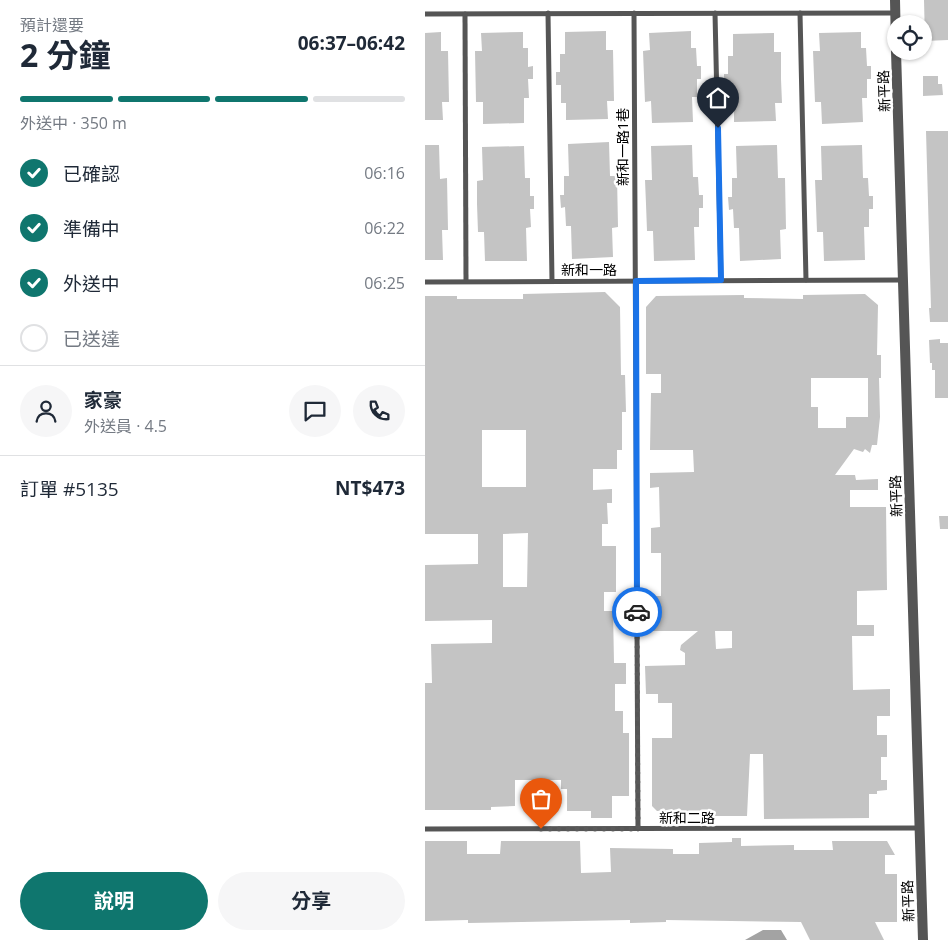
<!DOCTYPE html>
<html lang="zh-TW">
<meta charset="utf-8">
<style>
body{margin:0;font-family:"Open Sans","Noto Sans TC",sans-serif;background:#f6f6f7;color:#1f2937;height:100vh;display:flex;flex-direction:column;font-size:19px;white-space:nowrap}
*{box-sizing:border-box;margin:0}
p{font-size:16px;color:#747a83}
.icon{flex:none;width:28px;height:28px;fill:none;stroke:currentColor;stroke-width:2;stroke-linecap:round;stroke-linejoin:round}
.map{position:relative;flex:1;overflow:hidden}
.panel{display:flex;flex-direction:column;background:#fff;width:425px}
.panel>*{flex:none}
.controls{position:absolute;left:462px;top:15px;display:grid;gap:10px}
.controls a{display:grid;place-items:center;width:45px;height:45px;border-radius:50%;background:#fff;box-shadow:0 1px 4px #0004;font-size:25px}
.pin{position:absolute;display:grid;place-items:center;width:42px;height:42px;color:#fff;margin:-51px -21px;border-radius:50% 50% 50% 0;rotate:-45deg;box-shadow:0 0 5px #0007}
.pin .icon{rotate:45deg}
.courier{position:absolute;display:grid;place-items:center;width:50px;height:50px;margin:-25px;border:4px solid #1a73e8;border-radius:50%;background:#fff;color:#222;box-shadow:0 1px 6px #0007}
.head em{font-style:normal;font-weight:700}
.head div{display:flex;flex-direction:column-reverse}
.head{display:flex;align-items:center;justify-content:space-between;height:85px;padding:0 20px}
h1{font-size:32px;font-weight:700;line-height:38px}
.bar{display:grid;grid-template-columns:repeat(4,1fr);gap:8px 5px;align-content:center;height:60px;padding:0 20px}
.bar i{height:6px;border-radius:4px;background:#e0e1e3}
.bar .active{background:#0f766e}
.bar p{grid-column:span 4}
.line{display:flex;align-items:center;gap:12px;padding:0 20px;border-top:1px solid #e0e1e3}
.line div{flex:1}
.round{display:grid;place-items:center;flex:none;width:52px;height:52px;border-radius:26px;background:#f6f6f7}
ol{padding:0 20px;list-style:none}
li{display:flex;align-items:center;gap:15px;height:55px}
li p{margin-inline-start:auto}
li .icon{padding:5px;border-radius:50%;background:#0f766e;color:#fff;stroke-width:4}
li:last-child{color:#747a83}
li i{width:28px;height:28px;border:2px solid #e0e1e3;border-radius:50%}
.primary-button{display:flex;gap:10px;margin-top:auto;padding:10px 20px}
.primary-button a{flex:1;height:58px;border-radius:30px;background:#0f766e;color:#fff;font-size:20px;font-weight:700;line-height:58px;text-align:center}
.primary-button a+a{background:#f6f6f7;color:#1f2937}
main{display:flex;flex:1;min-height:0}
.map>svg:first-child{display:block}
.water{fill:#a3a3a3}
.building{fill:#c4c4c4;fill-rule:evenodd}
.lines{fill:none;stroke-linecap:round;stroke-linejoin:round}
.service{stroke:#555;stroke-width:5}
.minor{stroke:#555;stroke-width:10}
.done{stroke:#595959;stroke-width:5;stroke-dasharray:0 9}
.route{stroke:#1a73e8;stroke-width:6}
.labels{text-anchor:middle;stroke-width:5;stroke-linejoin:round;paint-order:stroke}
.street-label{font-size:14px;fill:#000;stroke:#fff}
</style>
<main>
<section class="panel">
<div class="head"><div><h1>2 分鐘</h1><p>預計還要</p></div><em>06:37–06:42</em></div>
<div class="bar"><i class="active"></i><i class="active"></i><i class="active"></i><i></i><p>外送中 · 350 m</p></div>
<ol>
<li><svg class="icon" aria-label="check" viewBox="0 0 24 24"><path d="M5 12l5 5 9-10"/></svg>已確認<p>06:16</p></li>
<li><svg class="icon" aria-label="check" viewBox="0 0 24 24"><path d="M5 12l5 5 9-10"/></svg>準備中<p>06:22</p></li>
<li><svg class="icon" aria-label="check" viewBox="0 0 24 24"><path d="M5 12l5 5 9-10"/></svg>外送中<p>06:25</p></li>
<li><i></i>已送達</li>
</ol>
<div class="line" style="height:90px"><a class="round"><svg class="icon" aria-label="person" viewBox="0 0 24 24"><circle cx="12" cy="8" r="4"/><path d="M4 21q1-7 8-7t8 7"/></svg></a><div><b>家豪</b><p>外送員 · 4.5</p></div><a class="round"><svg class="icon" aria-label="chat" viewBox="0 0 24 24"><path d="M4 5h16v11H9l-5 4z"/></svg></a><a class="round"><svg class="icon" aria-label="phone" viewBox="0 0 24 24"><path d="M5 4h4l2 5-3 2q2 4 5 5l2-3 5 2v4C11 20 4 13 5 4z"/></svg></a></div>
<div class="line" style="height:65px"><div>訂單 #5135</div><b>NT$473</b></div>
<div class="primary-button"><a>說明</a><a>分享</a></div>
</section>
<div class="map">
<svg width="523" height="940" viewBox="0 0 523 940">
<rect width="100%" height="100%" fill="#fff"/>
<path class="water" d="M 338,930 L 356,930 L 362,940 L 320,940 Z"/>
<g class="building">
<path d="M 499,0 L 523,0 L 523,40 L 500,41 Z"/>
<path d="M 181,31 L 181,50 L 188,50 L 189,101 L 182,101 L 183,119 L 141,120 L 141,103 L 136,103 L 136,85 L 131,85 L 131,72 L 135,72 L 135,54 L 140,54 L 140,32 Z"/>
<path d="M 266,31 L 266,48 L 271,48 L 272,66 L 276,66 L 276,79 L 272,79 L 272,97 L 267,97 L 268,122 L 227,123 L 226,101 L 220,102 L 218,51 L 225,50 L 224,33 Z"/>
<path d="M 16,32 L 16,51 L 23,51 L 24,102 L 17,102 L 18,120 L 0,120 L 0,33 Z"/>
<path d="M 98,32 L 98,48 L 103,48 L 103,67 L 108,66 L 108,79 L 103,79 L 104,98 L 99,98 L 99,123 L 58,124 L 58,102 L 51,102 L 50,51 L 57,51 L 56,33 Z"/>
<path d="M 436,32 L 436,48 L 441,48 L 442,66 L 446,66 L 446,79 L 442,79 L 442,98 L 437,98 L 438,122 L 397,124 L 396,102 L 390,102 L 388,51 L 395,51 L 394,33 Z"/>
<path d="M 349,33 L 349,52 L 356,52 L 356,79 L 357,103 L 350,103 L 351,121 L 309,122 L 309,105 L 304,105 L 303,87 L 299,87 L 299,74 L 303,74 L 303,56 L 308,56 L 308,34 Z"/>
<path d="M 498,76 L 513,76 L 513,84 L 517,84 L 518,95 L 498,96 Z"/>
<path d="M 501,131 L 523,131 L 523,322 L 505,322 L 504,308 L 506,308 Z"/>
<path d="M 184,142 L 185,176 L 192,176 L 193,227 L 187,228 L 188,257 L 147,259 L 146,226 L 141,226 L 140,207 L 136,208 L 135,195 L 139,195 L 139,176 L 144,176 L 143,144 Z"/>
<path d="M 0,145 L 14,145 L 15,179 L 22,178 L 23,230 L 17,230 L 18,260 L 0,260 Z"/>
<path d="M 267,145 L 268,177 L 273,177 L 274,195 L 278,195 L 278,208 L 274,208 L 274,227 L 269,227 L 270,260 L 229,261 L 228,231 L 222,231 L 221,204 L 220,180 L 227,180 L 226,146 Z"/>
<path d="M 352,145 L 353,178 L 360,178 L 361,229 L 355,230 L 356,259 L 315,261 L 314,228 L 309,228 L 308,209 L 304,210 L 303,197 L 307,197 L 307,178 L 312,178 L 311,146 Z"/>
<path d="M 437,145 L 438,178 L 443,178 L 444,196 L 448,196 L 448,209 L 444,209 L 444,227 L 439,227 L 440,260 L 399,261 L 398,232 L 392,232 L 391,204 L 390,180 L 397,180 L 396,146 Z"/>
<path d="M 99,146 L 100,178 L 105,178 L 105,196 L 109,196 L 109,209 L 105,209 L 106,227 L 101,228 L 102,261 L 60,261 L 59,232 L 53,232 L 52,204 L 52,181 L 58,180 L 57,147 Z"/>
<path d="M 180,292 L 195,307 L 196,375 L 200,375 L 201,412 L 197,412 L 197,450 L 192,450 L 192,469 L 168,469 L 168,490 L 187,489 L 187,503 L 182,503 L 183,524 L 177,524 L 177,546 L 191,546 L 191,592 L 179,592 L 179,611 L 188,611 L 189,663 L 201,663 L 201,684 L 190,684 L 190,711 L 198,711 L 198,733 L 204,733 L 204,796 L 187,796 L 187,818 L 166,818 L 166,811 L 142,811 L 142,789 L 136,789 L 136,780 L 90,780 L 90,806 L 66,807 L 66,810 L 0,810 L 0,683 L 7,683 L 6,644 L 67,643 L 67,620 L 0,621 L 0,565 L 53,564 L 53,534 L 0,534 L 0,296 L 32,296 L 32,299 L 98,299 L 98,294 ZM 57,430 L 101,430 L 101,487 L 57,487 ZM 103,533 L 102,587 L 78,587 L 78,534 Z"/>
<path d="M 440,294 L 453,305 L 452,355 L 456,355 L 456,378 L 454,378 L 455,417 L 452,445 L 447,445 L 445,453 L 440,449 L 438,452 L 429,449 L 410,475 L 430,475 L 431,480 L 453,479 L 453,490 L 425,490 L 425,507 L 461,507 L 462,590 L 432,591 L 432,625 L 449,625 L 449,636 L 427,636 L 428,690 L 465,689 L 465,716 L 452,716 L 452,735 L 462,735 L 462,757 L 456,757 L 456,780 L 462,780 L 462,790 L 452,791 L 452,794 L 444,794 L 444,818 L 339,819 L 338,754 L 325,754 L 322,816 L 288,816 L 289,811 L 232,811 L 227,806 L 227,738 L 247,738 L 247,703 L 233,703 L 233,694 L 221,694 L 220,666 L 260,665 L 260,653 L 255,650 L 256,645 L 273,631 L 223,631 L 223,596 L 236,596 L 236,553 L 226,553 L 226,528 L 235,527 L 234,487 L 225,488 L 225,473 L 269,472 L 268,450 L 225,450 L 226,393 L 236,393 L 236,374 L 221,374 L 221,307 L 231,296 L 319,295 L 319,298 L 378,299 L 378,295 ZM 386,378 L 443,378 L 443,417 L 421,417 L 421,428 L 393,428 L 393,407 L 386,407 ZM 290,631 L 307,631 L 307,648 L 291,649 Z"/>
<path d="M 515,339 L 515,343 L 523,343 L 523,398 L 510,398 L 510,370 L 507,370 L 507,363 L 505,363 L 504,340 Z"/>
<path d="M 514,516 L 523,516 L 523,529 L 515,529 Z"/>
<path d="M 307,838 L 316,838 L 316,846 L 369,845 L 369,850 L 408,850 L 407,841 L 462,841 L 470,855 L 460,855 L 460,874 L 472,874 L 472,922 L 450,922 L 459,940 L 385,940 L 376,922 L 241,920 L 241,922 L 205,923 L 205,920 L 43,923 L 43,920 L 0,921 L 0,841 L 42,841 L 42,854 L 75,854 L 76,841 L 155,841 L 156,873 L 186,872 L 185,848 L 248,849 L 248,854 L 274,854 L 274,843 L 307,842 Z"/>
</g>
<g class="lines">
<g class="service">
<path d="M 123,13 L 127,281"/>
<path d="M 209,13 L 213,829"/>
<path d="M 290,13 L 296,280"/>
<path d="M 375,13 L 381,280"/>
<path d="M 0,14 L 470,13"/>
<path d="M 40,14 L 41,281"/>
<path d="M 0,282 L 477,280"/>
<path d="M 0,829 L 494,828"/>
</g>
<g class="minor">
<path d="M 470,0 L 471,47"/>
<path d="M 471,51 L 498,940"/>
</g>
</g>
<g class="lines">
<path class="done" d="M 116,829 L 213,829 L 212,612"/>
<path class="route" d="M 212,612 L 211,281 L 296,280 L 293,128"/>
</g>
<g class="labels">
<g class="street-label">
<text transform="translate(459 91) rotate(-92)" y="5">新平路</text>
<text transform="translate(198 147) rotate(-90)" y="5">新和一路1巷</text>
<text x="164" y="275">新和一路</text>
<text transform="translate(471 496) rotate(-92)" y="5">新平路</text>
<text x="262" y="823">新和二路</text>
<text transform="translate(483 901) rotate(-92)" y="5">新平路</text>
</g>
</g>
</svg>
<div class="controls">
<a><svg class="icon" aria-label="locate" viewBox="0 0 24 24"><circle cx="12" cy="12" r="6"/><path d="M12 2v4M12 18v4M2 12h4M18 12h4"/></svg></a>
</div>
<div class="pin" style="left:116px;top:829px;background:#ea580c"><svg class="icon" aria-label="bag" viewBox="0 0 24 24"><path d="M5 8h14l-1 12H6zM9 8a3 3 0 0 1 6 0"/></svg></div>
<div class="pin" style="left:293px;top:128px;background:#1f2937"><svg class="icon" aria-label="home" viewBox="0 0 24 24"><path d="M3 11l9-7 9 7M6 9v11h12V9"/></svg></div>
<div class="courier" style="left:212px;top:612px"><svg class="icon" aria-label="car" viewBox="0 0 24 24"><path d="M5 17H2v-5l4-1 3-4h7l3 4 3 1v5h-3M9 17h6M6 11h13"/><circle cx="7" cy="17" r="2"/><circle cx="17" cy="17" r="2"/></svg></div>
</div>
</main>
